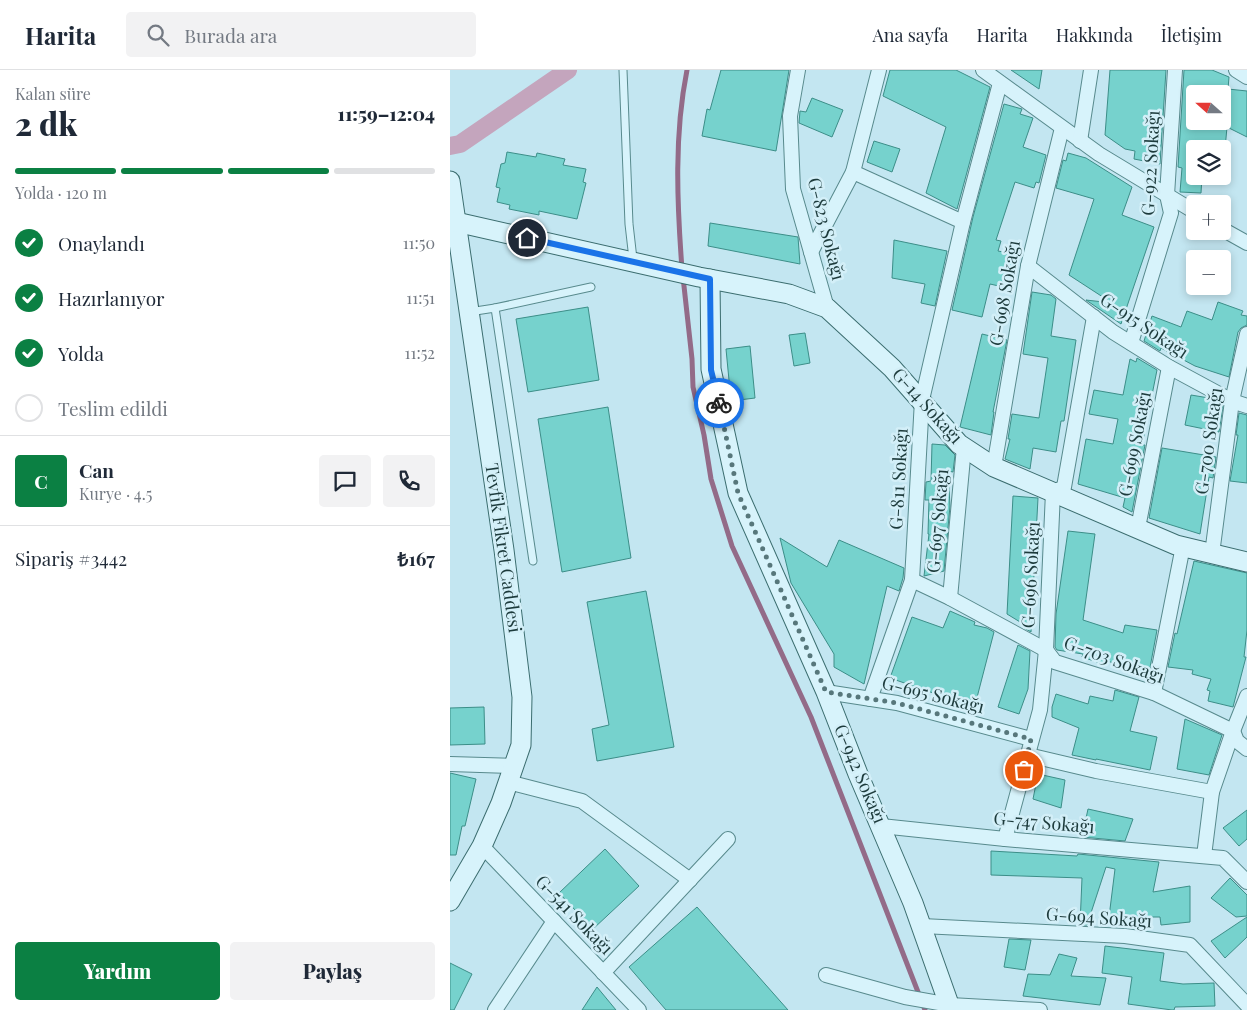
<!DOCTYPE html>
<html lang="tr">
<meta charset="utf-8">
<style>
body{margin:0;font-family:"Playfair Display",serif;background:#f2f2f3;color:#1f2937;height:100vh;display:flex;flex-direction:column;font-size:19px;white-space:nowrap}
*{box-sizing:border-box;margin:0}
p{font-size:16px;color:#747a83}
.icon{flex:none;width:28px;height:28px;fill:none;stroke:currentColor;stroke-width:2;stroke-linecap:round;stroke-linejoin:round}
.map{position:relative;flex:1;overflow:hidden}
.side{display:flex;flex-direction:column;background:#fff;width:450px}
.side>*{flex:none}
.needle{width:32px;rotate:291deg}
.buttons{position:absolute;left:736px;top:15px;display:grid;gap:10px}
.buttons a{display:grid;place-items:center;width:45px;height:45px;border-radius:5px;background:#fff;box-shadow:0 2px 8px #0003;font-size:25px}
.pin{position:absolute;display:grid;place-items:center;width:42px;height:42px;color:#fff;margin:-21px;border:2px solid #fff;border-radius:50%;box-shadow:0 1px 5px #0007}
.courier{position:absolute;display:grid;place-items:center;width:50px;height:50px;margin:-25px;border:4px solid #1a73e8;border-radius:50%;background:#fff;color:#222;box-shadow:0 1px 6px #0007}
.overview em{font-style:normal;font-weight:800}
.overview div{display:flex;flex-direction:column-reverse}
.overview{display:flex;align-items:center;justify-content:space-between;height:85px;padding:0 15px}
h1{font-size:32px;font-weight:800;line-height:38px}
.bar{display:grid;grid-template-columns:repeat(4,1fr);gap:8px 5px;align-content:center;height:60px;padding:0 15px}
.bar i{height:6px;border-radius:4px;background:#e0e1e3}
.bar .selected{background:#0b8043}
.bar p{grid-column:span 4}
.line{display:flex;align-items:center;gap:12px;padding:0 15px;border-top:1px solid #e0e1e3}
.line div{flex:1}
.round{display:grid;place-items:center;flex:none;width:52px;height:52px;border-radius:5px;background:#f2f2f3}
ol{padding:0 15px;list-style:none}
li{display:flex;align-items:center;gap:15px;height:55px}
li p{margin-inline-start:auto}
li .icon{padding:5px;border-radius:50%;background:#0b8043;color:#fff;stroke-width:4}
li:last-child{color:#747a83}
li i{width:28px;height:28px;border:2px solid #e0e1e3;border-radius:50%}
.action{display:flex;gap:10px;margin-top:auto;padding:10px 15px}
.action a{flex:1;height:58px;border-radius:5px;background:#0b8043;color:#fff;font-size:20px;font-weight:800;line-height:58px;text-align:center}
.action a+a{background:#f2f2f3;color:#1f2937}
header{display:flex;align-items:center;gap:30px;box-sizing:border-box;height:70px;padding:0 25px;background:#fff;border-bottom:1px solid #e0e1e3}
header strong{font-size:24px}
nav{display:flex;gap:28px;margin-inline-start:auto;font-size:18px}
.search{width:350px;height:45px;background:#f2f2f3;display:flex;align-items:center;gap:12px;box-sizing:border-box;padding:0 18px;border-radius:5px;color:#747a83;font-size:19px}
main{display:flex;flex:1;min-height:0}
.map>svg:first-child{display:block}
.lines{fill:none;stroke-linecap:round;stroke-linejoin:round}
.stream{stroke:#936b88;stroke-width:5}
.canal{stroke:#c4a5bd;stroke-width:18}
.building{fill:#76d2cd;stroke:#3c8e88;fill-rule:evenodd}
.lane-casing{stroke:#588a8d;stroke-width:9}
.street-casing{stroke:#588a8d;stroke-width:16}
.secondary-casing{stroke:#3b6d6f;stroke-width:21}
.lane{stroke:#d7f3fb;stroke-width:7}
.street{stroke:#d7f3fb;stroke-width:14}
.secondary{stroke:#d7f3fb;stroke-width:19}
.done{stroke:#57777b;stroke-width:5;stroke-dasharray:0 9}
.route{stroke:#1a73e8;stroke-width:6}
.labels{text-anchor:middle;stroke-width:5;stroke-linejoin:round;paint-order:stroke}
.street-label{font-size:18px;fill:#1d3b3c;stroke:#d3eff8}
</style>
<header>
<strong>Harita</strong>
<div class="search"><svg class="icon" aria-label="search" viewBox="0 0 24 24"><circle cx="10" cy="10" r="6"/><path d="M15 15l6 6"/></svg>Burada ara</div>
<nav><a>Ana sayfa</a><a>Harita</a><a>Hakkında</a><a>İletişim</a></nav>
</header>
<main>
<section class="side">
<div class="overview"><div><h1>2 dk</h1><p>Kalan süre</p></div><em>11:59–12:04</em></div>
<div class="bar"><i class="selected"></i><i class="selected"></i><i class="selected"></i><i></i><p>Yolda · 120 m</p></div>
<ol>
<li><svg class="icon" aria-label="check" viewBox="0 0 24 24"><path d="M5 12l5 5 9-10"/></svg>Onaylandı<p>11:50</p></li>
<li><svg class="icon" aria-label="check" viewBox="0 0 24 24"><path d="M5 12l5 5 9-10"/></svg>Hazırlanıyor<p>11:51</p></li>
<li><svg class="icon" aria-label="check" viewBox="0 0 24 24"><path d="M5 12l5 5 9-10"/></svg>Yolda<p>11:52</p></li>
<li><i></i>Teslim edildi</li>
</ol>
<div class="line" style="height:90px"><b class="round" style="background:#0b8043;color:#fff">C</b><div><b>Can</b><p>Kurye · 4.5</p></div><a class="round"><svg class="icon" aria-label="chat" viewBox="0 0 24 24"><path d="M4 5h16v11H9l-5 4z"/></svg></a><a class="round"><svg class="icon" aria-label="phone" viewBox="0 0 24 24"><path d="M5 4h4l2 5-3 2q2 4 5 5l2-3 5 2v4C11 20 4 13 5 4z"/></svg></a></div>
<div class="line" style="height:65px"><div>Sipariş #3442</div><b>₺167</b></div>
<div class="action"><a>Yardım</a><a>Paylaş</a></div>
</section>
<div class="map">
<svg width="797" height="940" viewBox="0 0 797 940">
<rect width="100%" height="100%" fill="#c3e6f1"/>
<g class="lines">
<g class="stream">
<path d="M 232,199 C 227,133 224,65 237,0"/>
<path d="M 233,207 L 242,289 L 243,317 L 254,365 L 261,409 L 282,476 L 361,647 L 475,940"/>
</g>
<path class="canal" d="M 0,76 L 10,74 L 118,0"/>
</g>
<g class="building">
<path d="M 271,0 L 339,0 L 326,81 L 252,66 L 257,39 L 260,40 Z"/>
<path d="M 440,0 L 506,0 L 540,17 L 507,139 L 476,123 L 496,57 L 433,26 Z"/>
<path d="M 561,0 L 592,0 L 589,19 Z"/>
<path d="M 660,0 L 716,0 L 710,94 L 684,89 L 685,81 L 675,79 L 655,65 Z"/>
<path d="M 734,0 L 762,0 L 779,7 L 778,19 L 797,21 L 797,67 L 777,57 L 775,79 L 745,79 L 745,106 L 752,106 L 751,123 L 730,122 L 732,98 L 728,97 ZM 745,24 L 772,24 L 772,51 L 745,51 Z"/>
<path d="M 362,28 L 393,40 L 382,67 L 349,53 L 350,41 L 356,42 Z"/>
<path d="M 554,34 L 572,39 L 570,44 L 583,48 L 573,77 L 596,85 L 589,113 L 586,112 L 584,118 L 565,112 L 546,170 L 551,171 L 548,181 L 569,185 L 562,219 L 540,214 L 532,247 L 502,240 L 523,147 Z"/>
<path d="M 424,71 L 450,79 L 442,102 L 417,92 Z"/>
<path d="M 57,82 L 86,87 L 87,83 L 115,89 L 113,95 L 136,99 L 133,112 L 136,113 L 127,149 L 89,141 L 89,145 L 59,139 L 60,135 L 47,132 L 50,118 L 46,117 L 51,94 L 55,93 Z"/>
<path d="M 618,83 L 636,88 L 682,117 L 672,145 L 704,157 L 671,254 L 636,230 L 662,233 L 619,205 L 644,129 L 606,118 L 613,90 L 616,91 Z"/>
<path d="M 260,153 L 348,167 L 350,194 L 258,176 Z"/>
<path d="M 444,170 L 497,181 L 485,236 L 471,233 L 475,214 L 442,208 Z"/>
<path d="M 582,222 L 601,225 L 606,229 L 601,266 L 626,270 L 614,351 L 611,351 L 606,382 L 583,378 L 580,399 L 555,389 L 560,369 L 558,369 L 562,344 L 589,348 L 598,288 L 573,284 Z"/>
<path d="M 768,232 L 793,241 L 791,245 L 797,246 L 797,255 L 791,258 L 788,262 L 779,307 L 745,296 L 711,278 L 710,281 L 694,271 L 702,246 L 731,257 L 737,241 L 762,250 Z"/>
<path d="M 138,237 L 149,310 L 78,322 L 66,249 Z"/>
<path d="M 355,263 L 360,293 L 344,296 L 339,265 Z"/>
<path d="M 532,264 L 557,270 L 543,342 L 544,342 L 541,365 L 510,357 Z"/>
<path d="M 300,276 L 305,328 L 281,331 L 276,279 Z"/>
<path d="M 687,288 L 707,300 L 692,375 L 695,375 L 682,442 L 673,437 L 675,428 L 628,414 L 636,369 L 663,374 L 668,349 L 639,344 L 644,320 L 673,325 L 680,289 L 686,292 Z"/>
<path d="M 741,325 L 759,328 L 773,336 L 769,362 L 735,355 Z"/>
<path d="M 158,337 L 181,488 L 112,502 L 88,349 Z"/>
<path d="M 789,343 L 797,345 L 797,413 L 780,411 L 788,365 L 786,365 Z"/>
<path d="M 482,374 L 495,375 L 505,385 L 503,402 L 498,401 L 500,436 L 494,501 L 474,506 L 479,464 L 478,464 L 479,430 L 475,430 L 476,412 L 481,411 Z"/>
<path d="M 712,378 L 766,387 L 763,408 L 759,407 L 750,464 L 699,448 Z"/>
<path d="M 563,426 L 588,428 L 581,562 L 574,558 L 575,555 L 557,544 Z"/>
<path d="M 618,461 L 645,464 L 633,550 L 673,563 L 675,555 L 707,560 L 699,603 L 657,591 L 656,595 L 632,587 L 633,584 L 607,580 L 605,577 L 606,544 Z"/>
<path d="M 330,468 L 377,497 L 389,470 L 454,498 L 453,508 L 449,521 L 437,516 L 414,614 L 384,597 L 384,584 L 341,513 Z"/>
<path d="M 744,491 L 797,503 L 797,560 L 794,587 L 796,587 L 783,637 L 758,631 L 760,621 L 757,620 L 761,609 L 742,604 L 743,600 L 718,597 L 725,563 L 727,564 Z"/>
<path d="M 196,521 L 224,677 L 147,691 L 142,659 L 159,655 L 137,532 Z"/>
<path d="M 500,541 L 525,552 L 524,555 L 537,558 L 544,562 L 524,639 L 488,628 L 489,625 L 440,608 L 462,547 L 493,558 Z"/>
<path d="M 568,575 L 580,581 L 578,619 L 569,644 L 548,637 Z"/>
<path d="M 665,620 L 689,627 L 680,661 L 707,667 L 700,700 L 646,689 L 646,690 L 622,685 L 629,658 L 602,647 L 602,637 L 606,624 L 638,634 L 640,626 L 663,631 Z"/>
<path d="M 34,637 L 35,674 L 0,675 L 0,638 Z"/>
<path d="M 735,649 L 772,665 L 759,705 L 727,699 Z"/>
<path d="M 0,703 L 26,709 L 15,756 L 12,756 L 6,785 L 0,785 Z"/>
<path d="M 588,704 L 615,710 L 611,738 L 583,729 Z"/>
<path d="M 638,739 L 683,749 L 675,771 L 632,767 Z"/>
<path d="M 797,740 L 797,769 L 789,776 L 773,758 Z"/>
<path d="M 155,779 L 189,816 L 143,859 L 109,823 Z"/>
<path d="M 541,781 L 627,786 L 628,784 L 709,792 L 703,822 L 740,816 L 740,852 L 711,855 L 710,847 L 659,847 L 665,799 L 656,797 L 637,855 L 630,855 L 632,808 L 541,805 Z"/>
<path d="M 780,808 L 797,825 L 797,846 L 786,847 L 761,828 Z"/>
<path d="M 247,837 L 338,940 L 216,940 L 179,897 Z"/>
<path d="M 797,847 L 797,867 L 775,888 L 761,871 Z"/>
<path d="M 559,869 L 581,870 L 575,900 L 554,897 Z"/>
<path d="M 655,876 L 714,883 L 710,911 L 733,914 L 764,913 L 765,936 L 725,937 L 724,940 L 722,940 L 678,934 L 682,907 L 652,903 Z"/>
<path d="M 609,884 L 627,888 L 621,906 L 656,908 L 650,935 L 573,926 L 578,904 L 600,905 Z"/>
<path d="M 0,893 L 22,904 L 4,940 L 0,940 Z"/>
<path d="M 147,917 L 166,940 L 132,940 Z"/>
</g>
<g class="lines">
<g class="lane-casing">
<g id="lane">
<path d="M 173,0 L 179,154 L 183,189"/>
<path d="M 45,238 L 141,217"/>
<path d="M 19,242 L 45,238 L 83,491"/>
</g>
</g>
<g class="street-casing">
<g id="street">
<path d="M 348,0 L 340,46 L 343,119 L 377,238"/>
<path d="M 533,0 L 649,84 L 745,142"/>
<path d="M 786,0 L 797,7"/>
<path d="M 630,71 L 641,0"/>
<path d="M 403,102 L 513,152"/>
<path d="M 772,159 L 797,173"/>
<path d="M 361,182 L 403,102 L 429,0"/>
<path d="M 578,196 L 663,262 L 719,297 L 782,331 L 797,336"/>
<path d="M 681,273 L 721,143 L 717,125 L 725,0"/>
<path d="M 544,397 L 578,196 L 612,58"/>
<path d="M 688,458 L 719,297"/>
<path d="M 762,484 L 782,331 L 797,264"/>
<path d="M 462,510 L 500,528 L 596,580 L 605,592 L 704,623 L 783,661 L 787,671 L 797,679"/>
<path d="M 500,528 L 514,377"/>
<path d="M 376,622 L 447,633 L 581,669"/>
<path d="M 704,623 L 733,476"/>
<path d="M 420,629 L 462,510 L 472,330 L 513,152 L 550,13"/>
<path d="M 578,685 L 646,701 L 762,722"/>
<path d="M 0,694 L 64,696"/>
<path d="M 58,712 L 132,731 L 240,810"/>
<path d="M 431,756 L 555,769 L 773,788 L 797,812"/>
<path d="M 555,769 L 590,640 L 596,580 L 603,422 L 614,417 L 644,247"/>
<path d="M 32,776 L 189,940"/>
<path d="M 754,786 L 762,722 L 783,661 L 797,626"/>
<path d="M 472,856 L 675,866 L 740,875 L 797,935"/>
<path d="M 153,903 L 278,769"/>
<path d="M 376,905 L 455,927 L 500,935 L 590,940"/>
<path d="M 45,940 L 104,851"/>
</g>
</g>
<g class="secondary-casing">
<g id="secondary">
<path d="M 0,111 L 54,480 L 72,627 L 71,675 L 51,733 L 32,776 L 0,831"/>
<path d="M 6,152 L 249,207 L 339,224 L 377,238 L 442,298 L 509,374 L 544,397 L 726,475 L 797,492"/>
<path d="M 260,209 L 261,299 L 288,423 L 376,622 L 408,704 L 463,833 L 501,940"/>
</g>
</g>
<use href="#lane" class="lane"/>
<use href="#street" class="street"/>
<use href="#secondary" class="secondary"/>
</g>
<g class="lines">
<path class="done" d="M 269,333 L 288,423 L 376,622 L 447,633 L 581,669 L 574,700"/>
<path class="route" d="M 77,168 L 260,209 L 261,300 L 269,333"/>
</g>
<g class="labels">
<g class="street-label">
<text transform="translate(701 93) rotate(-87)" y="6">G-922 Sokağı</text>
<text transform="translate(376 159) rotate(76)" y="6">G-823 Sokağı</text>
<text transform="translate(555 223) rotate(-80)" y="6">G-698 Sokağı</text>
<text transform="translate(694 256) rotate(34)" y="6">G-915 Sokağı</text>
<text transform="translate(477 336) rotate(48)" y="6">G-14 Sokağı</text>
<text transform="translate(759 371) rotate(-82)" y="6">G-700 Sokağı</text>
<text transform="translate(685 374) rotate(-79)" y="6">G-699 Sokağı</text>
<text transform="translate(449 409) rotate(-87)" y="6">G-811 Sokağı</text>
<text transform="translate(488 451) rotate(-85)" y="6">G-697 Sokağı</text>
<text transform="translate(53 478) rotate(82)" y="6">Tevfik Fikret Caddesi</text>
<text transform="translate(581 505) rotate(-87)" y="6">G-696 Sokağı</text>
<text transform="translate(664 590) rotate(20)" y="6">G-703 Sokağı</text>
<text transform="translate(483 625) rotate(14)" y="6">G-695 Sokağı</text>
<text transform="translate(410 704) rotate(67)" y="6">G-942 Sokağı</text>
<text transform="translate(594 753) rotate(5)" y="6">G-747 Sokağı</text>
<text transform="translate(124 845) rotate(46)" y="6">G-541 Sokağı</text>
<text transform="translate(649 848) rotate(4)" y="6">G-694 Sokağı</text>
</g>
</g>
</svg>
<div class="buttons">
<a><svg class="needle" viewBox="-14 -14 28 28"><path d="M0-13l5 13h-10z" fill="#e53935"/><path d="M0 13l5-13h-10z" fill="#747a83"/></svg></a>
<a><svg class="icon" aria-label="layers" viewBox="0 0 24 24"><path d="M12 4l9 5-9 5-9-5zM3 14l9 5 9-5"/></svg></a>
<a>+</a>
<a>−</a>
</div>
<div class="pin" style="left:574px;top:700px;background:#ea580c"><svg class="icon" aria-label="bag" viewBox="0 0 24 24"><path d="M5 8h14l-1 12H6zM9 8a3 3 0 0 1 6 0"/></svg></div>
<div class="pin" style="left:77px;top:168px;background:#1f2937"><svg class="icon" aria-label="home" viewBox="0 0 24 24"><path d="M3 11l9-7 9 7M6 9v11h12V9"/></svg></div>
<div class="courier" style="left:269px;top:333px"><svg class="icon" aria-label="bike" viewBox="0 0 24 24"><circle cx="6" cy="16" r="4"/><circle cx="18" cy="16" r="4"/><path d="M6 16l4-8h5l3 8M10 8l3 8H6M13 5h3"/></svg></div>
</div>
</main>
